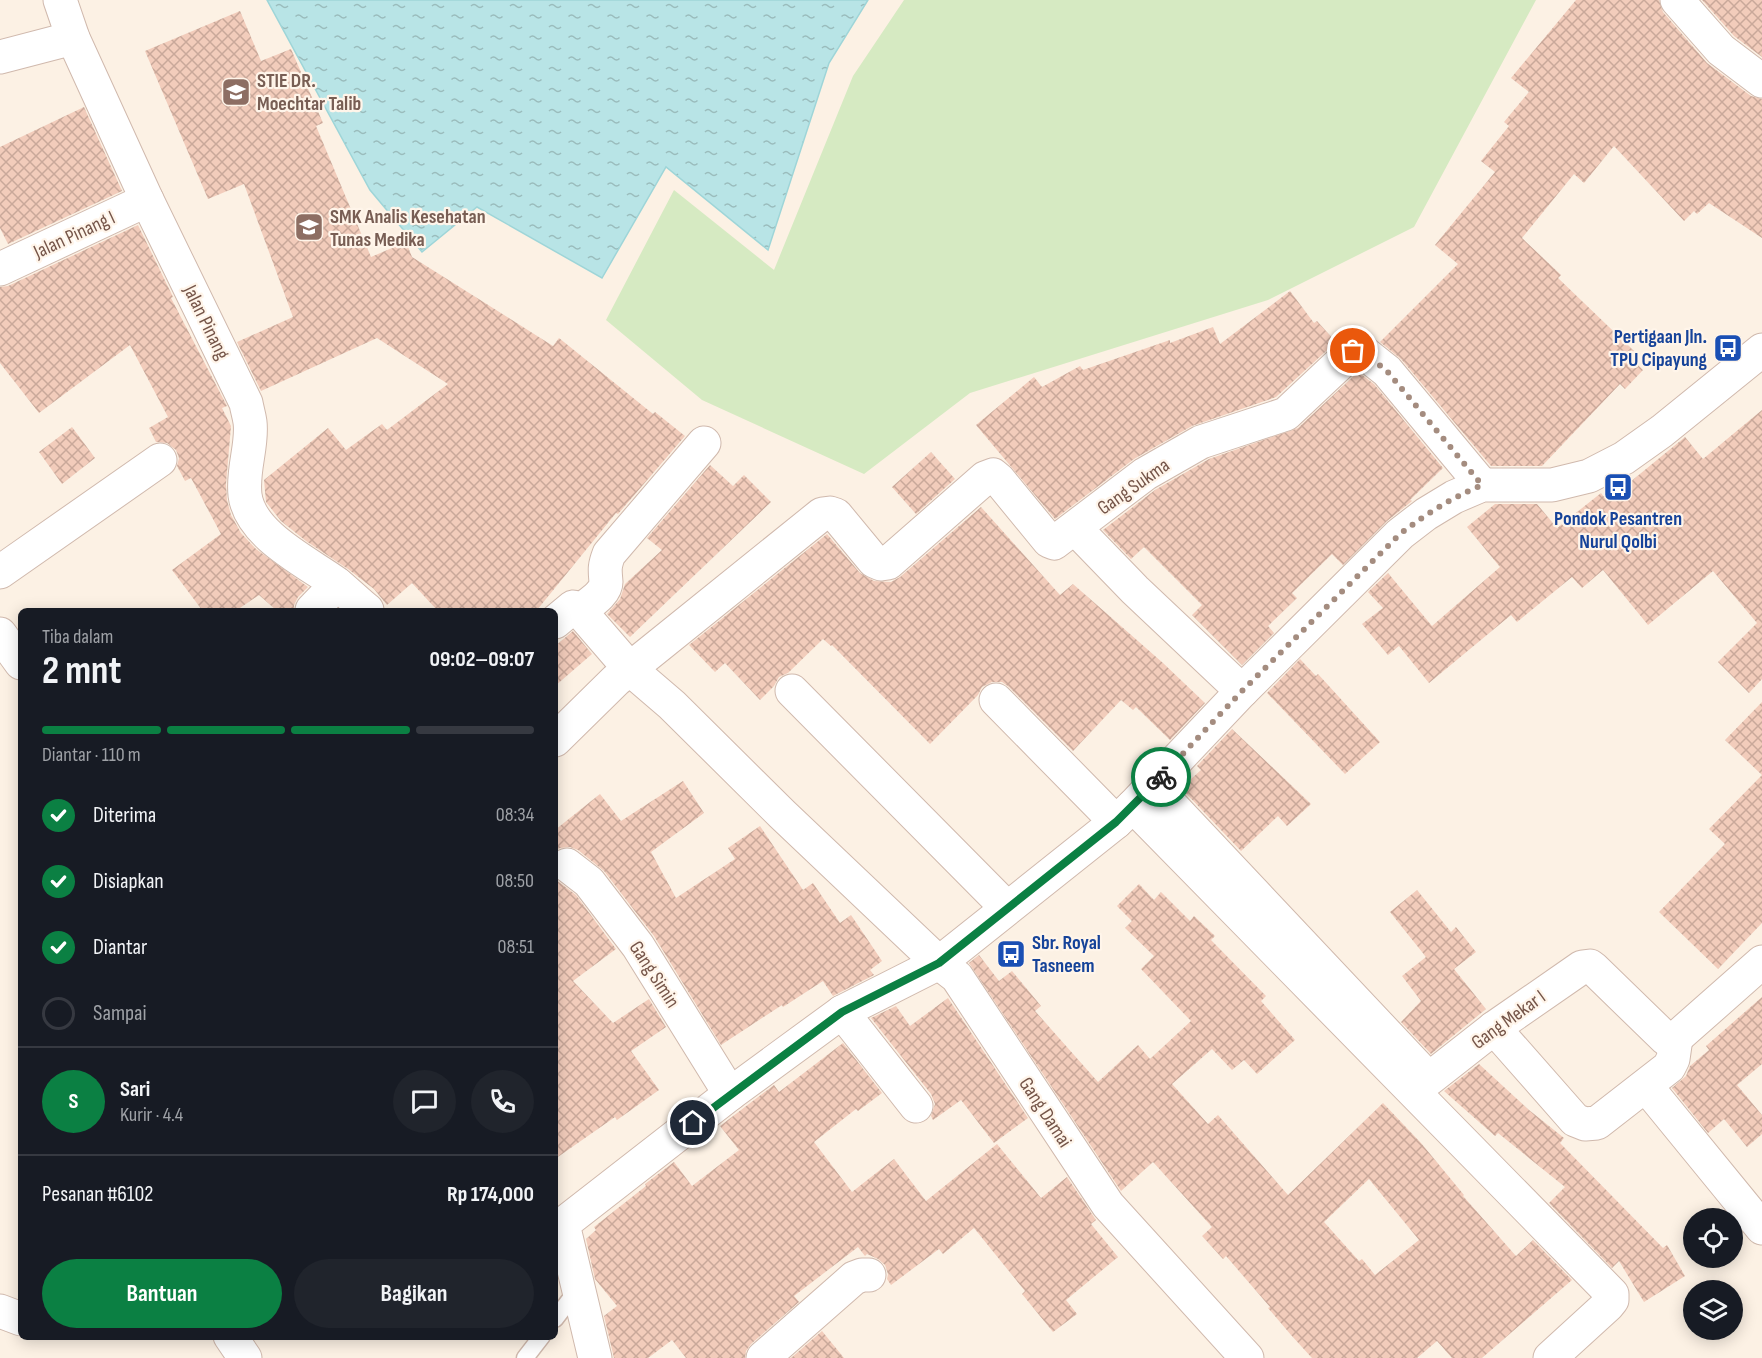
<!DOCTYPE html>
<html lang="id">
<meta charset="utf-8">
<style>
body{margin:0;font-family:"Sofia Sans Condensed",sans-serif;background:#20242c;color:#f1f3f6;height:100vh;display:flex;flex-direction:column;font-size:22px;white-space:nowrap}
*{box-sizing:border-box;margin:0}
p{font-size:20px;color:#9ea1a6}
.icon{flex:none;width:33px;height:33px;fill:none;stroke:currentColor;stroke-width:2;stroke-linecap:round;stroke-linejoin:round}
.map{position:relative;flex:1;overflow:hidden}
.panel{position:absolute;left:18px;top:608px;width:540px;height:732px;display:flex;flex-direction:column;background:#171b24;border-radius:9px;box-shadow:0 3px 15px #0003}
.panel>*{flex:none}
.tools{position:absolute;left:1683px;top:1208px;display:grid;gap:12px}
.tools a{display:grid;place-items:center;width:60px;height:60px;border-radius:50%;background:#171b24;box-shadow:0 3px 15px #0003;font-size:30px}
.pin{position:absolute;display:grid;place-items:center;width:51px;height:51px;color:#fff;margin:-26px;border:3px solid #fff;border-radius:50%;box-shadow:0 2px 6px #0007}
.courier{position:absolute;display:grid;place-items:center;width:60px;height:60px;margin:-30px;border:4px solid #0b8043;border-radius:50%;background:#fff;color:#222;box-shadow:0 2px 8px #0007}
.headline em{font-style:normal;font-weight:700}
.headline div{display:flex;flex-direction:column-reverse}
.headline{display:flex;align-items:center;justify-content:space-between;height:102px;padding:0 24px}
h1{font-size:39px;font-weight:700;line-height:45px}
.bar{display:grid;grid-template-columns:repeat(4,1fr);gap:9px 6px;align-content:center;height:72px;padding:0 24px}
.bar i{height:8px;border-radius:4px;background:#363941}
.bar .active{background:#0b8043}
.bar p{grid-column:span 4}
.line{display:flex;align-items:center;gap:15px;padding:0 24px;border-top:2px solid #363941}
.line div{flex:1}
.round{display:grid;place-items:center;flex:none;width:63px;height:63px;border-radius:32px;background:#20242c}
ol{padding:0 24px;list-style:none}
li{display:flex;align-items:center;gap:18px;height:66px}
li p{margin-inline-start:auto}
li .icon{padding:6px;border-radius:50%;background:#0b8043;color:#fff;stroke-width:4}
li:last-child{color:#9ea1a6}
li i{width:33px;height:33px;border:3px solid #363941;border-radius:50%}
.cta{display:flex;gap:12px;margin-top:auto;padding:12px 24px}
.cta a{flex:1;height:69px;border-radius:36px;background:#0b8043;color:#fff;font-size:24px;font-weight:700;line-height:69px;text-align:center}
.cta a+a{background:#20242c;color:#f1f3f6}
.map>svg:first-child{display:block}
.green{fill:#d6eac2}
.water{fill:url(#water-ripples);stroke:#9ed5d8;stroke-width:1.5}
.building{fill:url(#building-cross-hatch);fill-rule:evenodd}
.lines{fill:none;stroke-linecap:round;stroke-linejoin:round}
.service-casing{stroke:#d0b9ad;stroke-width:19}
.minor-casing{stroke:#d0b9ad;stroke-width:35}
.service{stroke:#fff;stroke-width:16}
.minor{stroke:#fff;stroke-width:33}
.done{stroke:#a48c7f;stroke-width:6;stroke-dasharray:0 10.8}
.route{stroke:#0b8043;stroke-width:8}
.labels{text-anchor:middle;stroke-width:4.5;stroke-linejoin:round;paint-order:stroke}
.education-label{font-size:20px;font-weight:bold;fill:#785e54;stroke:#fff5ea;text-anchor:start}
.street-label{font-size:20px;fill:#755549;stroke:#fff5ea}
.transit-label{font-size:20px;font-weight:bold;fill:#164399;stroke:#fff5ea;text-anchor:end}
</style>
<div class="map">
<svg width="1762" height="1358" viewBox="0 0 1762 1358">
<defs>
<pattern id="water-ripples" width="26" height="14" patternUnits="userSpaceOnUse" patternTransform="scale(1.5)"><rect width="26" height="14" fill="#b8e4e6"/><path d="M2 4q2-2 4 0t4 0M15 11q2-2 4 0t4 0" fill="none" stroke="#9abcbc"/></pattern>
<pattern id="building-cross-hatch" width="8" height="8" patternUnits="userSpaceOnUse" patternTransform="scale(1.5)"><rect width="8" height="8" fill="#f2ccbb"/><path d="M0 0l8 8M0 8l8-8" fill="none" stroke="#c9a89a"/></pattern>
</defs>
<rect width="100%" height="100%" fill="#fcf1e4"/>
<path class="green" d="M 904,0 L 1536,0 L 1414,227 L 1268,300 L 970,393 L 864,474 L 702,400 L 606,320 L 674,190 L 774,270 L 853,76 Z"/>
<path class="water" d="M 267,0 L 868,0 L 829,63 L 768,250 L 666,167 L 602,278 L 477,207 L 422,252 L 370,190 Z"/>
<g class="building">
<path d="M 1576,0 L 1659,0 L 1663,12 L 1707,63 L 1751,96 L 1762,99 L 1762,238 L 1709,203 L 1697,214 L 1694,211 L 1684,221 L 1614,146 L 1584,183 L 1574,174 L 1522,238 L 1561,275 L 1558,278 L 1634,351 L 1629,356 L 1643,370 L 1625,389 L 1620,384 L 1542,466 L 1491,466 L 1401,359 L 1380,342 L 1458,264 L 1435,245 L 1495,172 L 1481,161 L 1509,126 L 1504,122 L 1529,92 L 1511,78 Z"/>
<path d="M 1702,0 L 1762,0 L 1762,57 L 1734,36 Z"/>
<path d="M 240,11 L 261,61 L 291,49 L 323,123 L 316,126 L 371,257 L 406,242 L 412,257 L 553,346 L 559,338 L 653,414 L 655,412 L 685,436 L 618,514 L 616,513 L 537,610 L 437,610 L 412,583 L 387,605 L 374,589 L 348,569 L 306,541 L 281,521 L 266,502 L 264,480 L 328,428 L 346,450 L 382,424 L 387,430 L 448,384 L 377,338 L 261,391 L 237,342 L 293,317 L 244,184 L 208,199 L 145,51 Z"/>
<path d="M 84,107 L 122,191 L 8,244 L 0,228 L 0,147 Z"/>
<path d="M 138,225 L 173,297 L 171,298 L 227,406 L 222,408 L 231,426 L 226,484 L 227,500 L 231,515 L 241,533 L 256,549 L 308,587 L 298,597 L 294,605 L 294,610 L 276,610 L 259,595 L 237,610 L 202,610 L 172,570 L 221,534 L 191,478 L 185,481 L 177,466 L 179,458 L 176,450 L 167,443 L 156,442 L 149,428 L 168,417 L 130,345 L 39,413 L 0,363 L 0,287 L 8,286 Z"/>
<path d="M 1290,291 L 1314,323 L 1317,321 L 1336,342 L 1276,397 L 1192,426 L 1134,459 L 1055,519 L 976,425 L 1034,377 L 1042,387 L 1080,366 L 1083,370 L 1170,340 L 1170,343 L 1213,327 L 1220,344 Z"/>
<path d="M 1358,372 L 1374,384 L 1443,468 L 1410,500 L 1412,501 L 1387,521 L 1343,565 L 1332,554 L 1292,593 L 1297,598 L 1268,626 L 1274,633 L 1242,665 L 1192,615 L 1202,605 L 1144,547 L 1131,559 L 1103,530 L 1155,490 L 1209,459 L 1298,428 Z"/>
<path d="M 1762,410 L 1762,679 L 1749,693 L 1718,662 L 1757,623 L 1713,571 L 1648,625 L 1603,570 L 1582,588 L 1572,577 L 1517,622 L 1511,615 L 1429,683 L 1399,646 L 1388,655 L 1362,624 L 1383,608 L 1368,592 L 1388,573 L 1432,626 L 1500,567 L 1467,527 L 1495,504 L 1537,504 L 1557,528 L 1601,493 L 1607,501 L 1685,437 L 1703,459 Z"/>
<path d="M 72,427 L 95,458 L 62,484 L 39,452 Z"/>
<path d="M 931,452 L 955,479 L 916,514 L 892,487 Z"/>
<path d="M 710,465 L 733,486 L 744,475 L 771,502 L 630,637 L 607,614 L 620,599 L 625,584 L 662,550 L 647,538 Z"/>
<path d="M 981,507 L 1060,595 L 1073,584 L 1163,663 L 1205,703 L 1170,740 L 1136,707 L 1133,710 L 1121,700 L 1073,751 L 1009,687 L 1002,682 L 992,682 L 982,687 L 978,695 L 930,744 L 832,645 L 831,646 L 823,639 L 788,673 L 779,677 L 774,686 L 760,700 L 725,663 L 715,672 L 689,645 L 827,534 L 860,573 L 874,581 L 891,582 L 900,577 Z"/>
<path d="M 573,631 L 592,654 L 555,686 L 555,646 Z"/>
<path d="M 1300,659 L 1316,676 L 1318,674 L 1380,742 L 1345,774 L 1267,693 Z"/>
<path d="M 1762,702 L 1762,923 L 1718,969 L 1659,912 L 1725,844 L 1709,829 L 1762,775 L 1725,740 Z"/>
<path d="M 1232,729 L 1311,804 L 1287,826 L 1278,816 L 1241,851 L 1181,788 L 1201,770 L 1197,766 Z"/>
<path d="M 683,781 L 704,813 L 651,852 L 676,898 L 735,859 L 728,848 L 760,826 L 803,890 L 813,883 L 840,923 L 851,915 L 882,961 L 870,970 L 874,975 L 833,996 L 823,981 L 783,1007 L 782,1005 L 721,1045 L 654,936 L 604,871 L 578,850 L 570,847 L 560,848 L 555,851 L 555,830 L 600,794 L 621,821 Z"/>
<path d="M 555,879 L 576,895 L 616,949 L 573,981 L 613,1023 L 649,999 L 666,1027 L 631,1051 L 659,1090 L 617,1120 L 615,1117 L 555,1159 Z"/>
<path d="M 1139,884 L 1154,900 L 1161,892 L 1190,921 L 1194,916 L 1215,936 L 1211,940 L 1266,996 L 1261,1001 L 1295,1040 L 1257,1074 L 1244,1060 L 1232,1070 L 1212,1049 L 1172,1084 L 1208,1124 L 1218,1115 L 1288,1195 L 1383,1103 L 1421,1143 L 1464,1195 L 1463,1196 L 1516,1256 L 1533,1240 L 1572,1280 L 1482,1358 L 1452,1358 L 1437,1341 L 1417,1358 L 1312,1358 L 1291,1335 L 1268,1308 L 1270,1307 L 1226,1256 L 1223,1259 L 1202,1236 L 1212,1227 L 1153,1162 L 1121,1191 L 969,963 L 979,955 L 999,981 L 1012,971 L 1041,1006 L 1035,1011 L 1098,1082 L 1138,1045 L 1150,1059 L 1191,1021 L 1141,969 L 1154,956 L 1125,928 L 1132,921 L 1117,906 ZM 1369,1179 L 1419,1240 L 1375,1275 L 1362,1259 L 1359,1261 L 1324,1222 Z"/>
<path d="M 1417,890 L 1451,932 L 1456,927 L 1476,952 L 1454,969 L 1486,1009 L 1431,1054 L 1401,1022 L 1421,1001 L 1402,976 L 1426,957 L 1390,912 Z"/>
<path d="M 1762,997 L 1762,1064 L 1737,1085 L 1762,1115 L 1762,1134 L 1747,1147 L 1724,1119 L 1708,1133 L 1672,1088 L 1686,1076 L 1690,1066 L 1709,1050 L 1706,1046 Z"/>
<path d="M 948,998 L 1028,1118 L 994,1143 L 961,1100 L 933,1120 L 931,1116 L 935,1104 L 931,1094 L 871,1018 L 896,1006 L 910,1026 Z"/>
<path d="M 843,1043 L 882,1093 L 858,1111 L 856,1109 L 814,1142 L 852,1192 L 894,1159 L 926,1201 L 997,1144 L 1041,1198 L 1067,1177 L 1096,1220 L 1091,1224 L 1118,1257 L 1066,1300 L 1077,1314 L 1053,1332 L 1022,1294 L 1025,1291 L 974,1228 L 943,1254 L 939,1249 L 891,1285 L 887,1279 L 888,1274 L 885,1265 L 878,1259 L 867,1254 L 865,1256 L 858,1247 L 794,1296 L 799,1302 L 751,1344 L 746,1351 L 745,1358 L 686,1358 L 672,1340 L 648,1358 L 614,1358 L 604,1316 L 617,1306 L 595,1279 L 586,1239 L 596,1230 L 594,1227 L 646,1186 L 645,1184 L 674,1162 L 692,1186 L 739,1150 L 720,1126 L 774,1085 L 779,1092 Z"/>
<path d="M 1479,1064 L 1529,1110 L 1564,1138 L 1560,1143 L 1663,1248 L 1667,1245 L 1685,1276 L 1644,1302 L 1619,1261 L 1612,1268 L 1549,1203 L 1565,1187 L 1498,1133 L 1495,1136 L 1444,1091 Z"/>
<path d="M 822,1331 L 844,1358 L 791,1358 Z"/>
</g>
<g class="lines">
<g class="service-casing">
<g id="service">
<path d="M 555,1319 L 578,1289"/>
<path d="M 525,1358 L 542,1336"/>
</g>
</g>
<g class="minor-casing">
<g id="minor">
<path d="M 60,0 L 73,38 L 147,200 L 246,403 C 247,409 249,415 250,422 C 253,445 242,469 245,495 C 250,535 307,562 336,583 C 347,592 357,602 367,610"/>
<path d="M 1677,0 L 1721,50 L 1762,81"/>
<path d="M 0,57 L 73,38"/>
<path d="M 0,269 L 147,200"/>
<path d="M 1075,528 L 1135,590 L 1242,691"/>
<path d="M 0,572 L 160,460"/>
<path d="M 312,610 L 337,584"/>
<path d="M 580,611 C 588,604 606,594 606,582 C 605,570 604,567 609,554 L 704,443"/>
<path d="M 555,622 L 573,607 L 580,611 L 630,669 L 672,705 L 782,814 L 939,963 L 957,977 L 1108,1205 L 1247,1358"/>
<path d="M 0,634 L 21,663"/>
<path d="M 792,691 L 1007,908"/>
<path d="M 996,700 L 1116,822"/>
<path d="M 555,740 L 616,680 L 822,514 L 830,513 L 836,515 L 874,561 L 881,564 L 888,563 L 985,478 L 993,475 L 999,480 L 1049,541 L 1054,543 L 1145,474 L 1201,442 L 1286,414 L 1353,351 L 1363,352 L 1387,371 L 1482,485"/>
<path d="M 1153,786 L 1429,1079 L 1494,1028 L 1582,967 L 1590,966 L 1594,969 L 1666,1039 L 1671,1040 L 1676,1038 L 1762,962"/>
<path d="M 1133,806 L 1612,1294 L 1612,1300 L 1608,1305 L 1550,1358"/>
<path d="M 567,865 L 589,882 L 638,946 L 730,1094"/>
<path d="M 842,1012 L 916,1106"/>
<path d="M 1494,1028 L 1575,1120 L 1585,1124 L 1597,1123 L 1669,1067 L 1673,1059 L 1676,1038"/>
<path d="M 1646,1086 L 1762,1228"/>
<path d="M 0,1311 L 21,1319"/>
<path d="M 230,1336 L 245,1358"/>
<path d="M 595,1358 L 563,1224 L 730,1094 L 842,1012 L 939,963 L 1116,822 L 1133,806 L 1242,691 L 1400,534 L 1426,514 L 1454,497 L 1482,485 L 1552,485 L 1589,476 L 1624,458 L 1662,431 L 1762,350"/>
<path d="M 763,1358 L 854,1278 L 862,1275 L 869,1275"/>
</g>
</g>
<use href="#service" class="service"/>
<use href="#minor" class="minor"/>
</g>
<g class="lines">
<path class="done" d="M 1161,777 L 1242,691 L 1400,534 C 1426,514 1451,498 1482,485 L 1387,371 L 1363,352 L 1353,351"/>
<path class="route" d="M 693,1123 L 842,1012 L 939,963 L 1116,822 L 1161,777"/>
</g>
<defs>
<g id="university-square" transform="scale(1.5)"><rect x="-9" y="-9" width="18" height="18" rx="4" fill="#8d6e63" stroke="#fff5ea"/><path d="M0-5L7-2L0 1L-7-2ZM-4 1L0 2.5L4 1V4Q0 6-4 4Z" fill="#fff"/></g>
<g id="school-square" transform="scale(1.5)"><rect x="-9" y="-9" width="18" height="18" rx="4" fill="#8d6e63" stroke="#fff5ea"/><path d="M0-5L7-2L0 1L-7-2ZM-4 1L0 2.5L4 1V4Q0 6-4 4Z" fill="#fff"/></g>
<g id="bus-square" transform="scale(1.5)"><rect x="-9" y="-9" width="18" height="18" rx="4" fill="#1a4fb4" stroke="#fff5ea"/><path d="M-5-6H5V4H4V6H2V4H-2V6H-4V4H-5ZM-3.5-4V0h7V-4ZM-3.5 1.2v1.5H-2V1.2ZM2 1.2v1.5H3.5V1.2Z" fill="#fff"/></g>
</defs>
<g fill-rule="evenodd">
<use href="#university-square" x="236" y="92"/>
<use href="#school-square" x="309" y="227"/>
<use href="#bus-square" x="1728" y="348"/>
<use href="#bus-square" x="1618" y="487"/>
<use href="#bus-square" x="1011" y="954"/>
</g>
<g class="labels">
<g class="education-label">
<text x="257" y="87">STIE DR.<tspan x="257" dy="23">Moechtar Talib</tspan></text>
<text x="330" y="223">SMK Analis Kesehatan<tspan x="330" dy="23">Tunas Medika</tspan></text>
</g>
<g class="street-label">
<text transform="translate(74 234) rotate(-25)" y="7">Jalan Pinang I</text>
<text transform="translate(207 322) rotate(64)" y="7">Jalan Pinang</text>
<text transform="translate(1133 486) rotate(-35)" y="7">Gang Sukma</text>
<text transform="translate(655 974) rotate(57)" y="7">Gang Simin</text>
<text transform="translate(1508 1019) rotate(-36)" y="7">Gang Mekar I</text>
<text transform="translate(1046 1112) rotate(57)" y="7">Gang Damai</text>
</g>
<g class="transit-label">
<text x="1707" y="343">Pertigaan Jln.<tspan x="1707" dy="23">TPU Cipayung</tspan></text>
<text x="1618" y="525" text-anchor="middle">Pondok Pesantren<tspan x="1618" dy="23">Nurul Qolbi</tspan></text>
<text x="1032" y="949" text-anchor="start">Sbr. Royal<tspan x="1032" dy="23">Tasneem</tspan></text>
</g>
</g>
</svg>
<div class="tools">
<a><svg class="icon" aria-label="locate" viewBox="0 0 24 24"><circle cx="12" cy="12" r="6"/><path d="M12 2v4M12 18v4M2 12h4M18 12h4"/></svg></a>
<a><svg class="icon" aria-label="layers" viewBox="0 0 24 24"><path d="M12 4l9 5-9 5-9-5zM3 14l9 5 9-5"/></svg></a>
</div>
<div class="pin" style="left:1353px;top:351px;background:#ea580c"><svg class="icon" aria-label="bag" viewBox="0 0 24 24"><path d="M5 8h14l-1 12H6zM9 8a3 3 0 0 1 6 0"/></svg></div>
<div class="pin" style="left:693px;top:1123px;background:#1f2937"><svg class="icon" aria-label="home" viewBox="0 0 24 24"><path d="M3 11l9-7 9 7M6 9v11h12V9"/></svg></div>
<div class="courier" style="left:1161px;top:777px"><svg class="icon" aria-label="bike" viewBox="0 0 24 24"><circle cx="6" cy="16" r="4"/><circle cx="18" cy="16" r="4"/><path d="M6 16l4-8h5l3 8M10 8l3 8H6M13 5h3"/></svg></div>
<section class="panel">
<div class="headline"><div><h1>2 mnt</h1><p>Tiba dalam</p></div><em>09:02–09:07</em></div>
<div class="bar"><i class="active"></i><i class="active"></i><i class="active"></i><i></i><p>Diantar · 110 m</p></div>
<ol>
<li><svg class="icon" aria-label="check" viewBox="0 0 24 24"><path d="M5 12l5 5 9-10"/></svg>Diterima<p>08:34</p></li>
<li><svg class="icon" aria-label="check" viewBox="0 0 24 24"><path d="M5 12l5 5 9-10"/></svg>Disiapkan<p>08:50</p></li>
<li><svg class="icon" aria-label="check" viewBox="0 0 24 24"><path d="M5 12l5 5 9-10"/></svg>Diantar<p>08:51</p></li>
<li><i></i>Sampai</li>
</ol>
<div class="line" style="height:108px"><b class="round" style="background:#0b8043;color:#fff">S</b><div><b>Sari</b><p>Kurir · 4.4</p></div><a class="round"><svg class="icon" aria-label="chat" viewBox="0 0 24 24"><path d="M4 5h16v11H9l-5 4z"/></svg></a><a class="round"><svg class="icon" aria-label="phone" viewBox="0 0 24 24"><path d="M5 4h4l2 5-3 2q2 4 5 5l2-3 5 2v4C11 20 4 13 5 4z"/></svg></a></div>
<div class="line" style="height:78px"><div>Pesanan #6102</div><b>Rp 174,000</b></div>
<div class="cta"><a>Bantuan</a><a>Bagikan</a></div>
</section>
</div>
